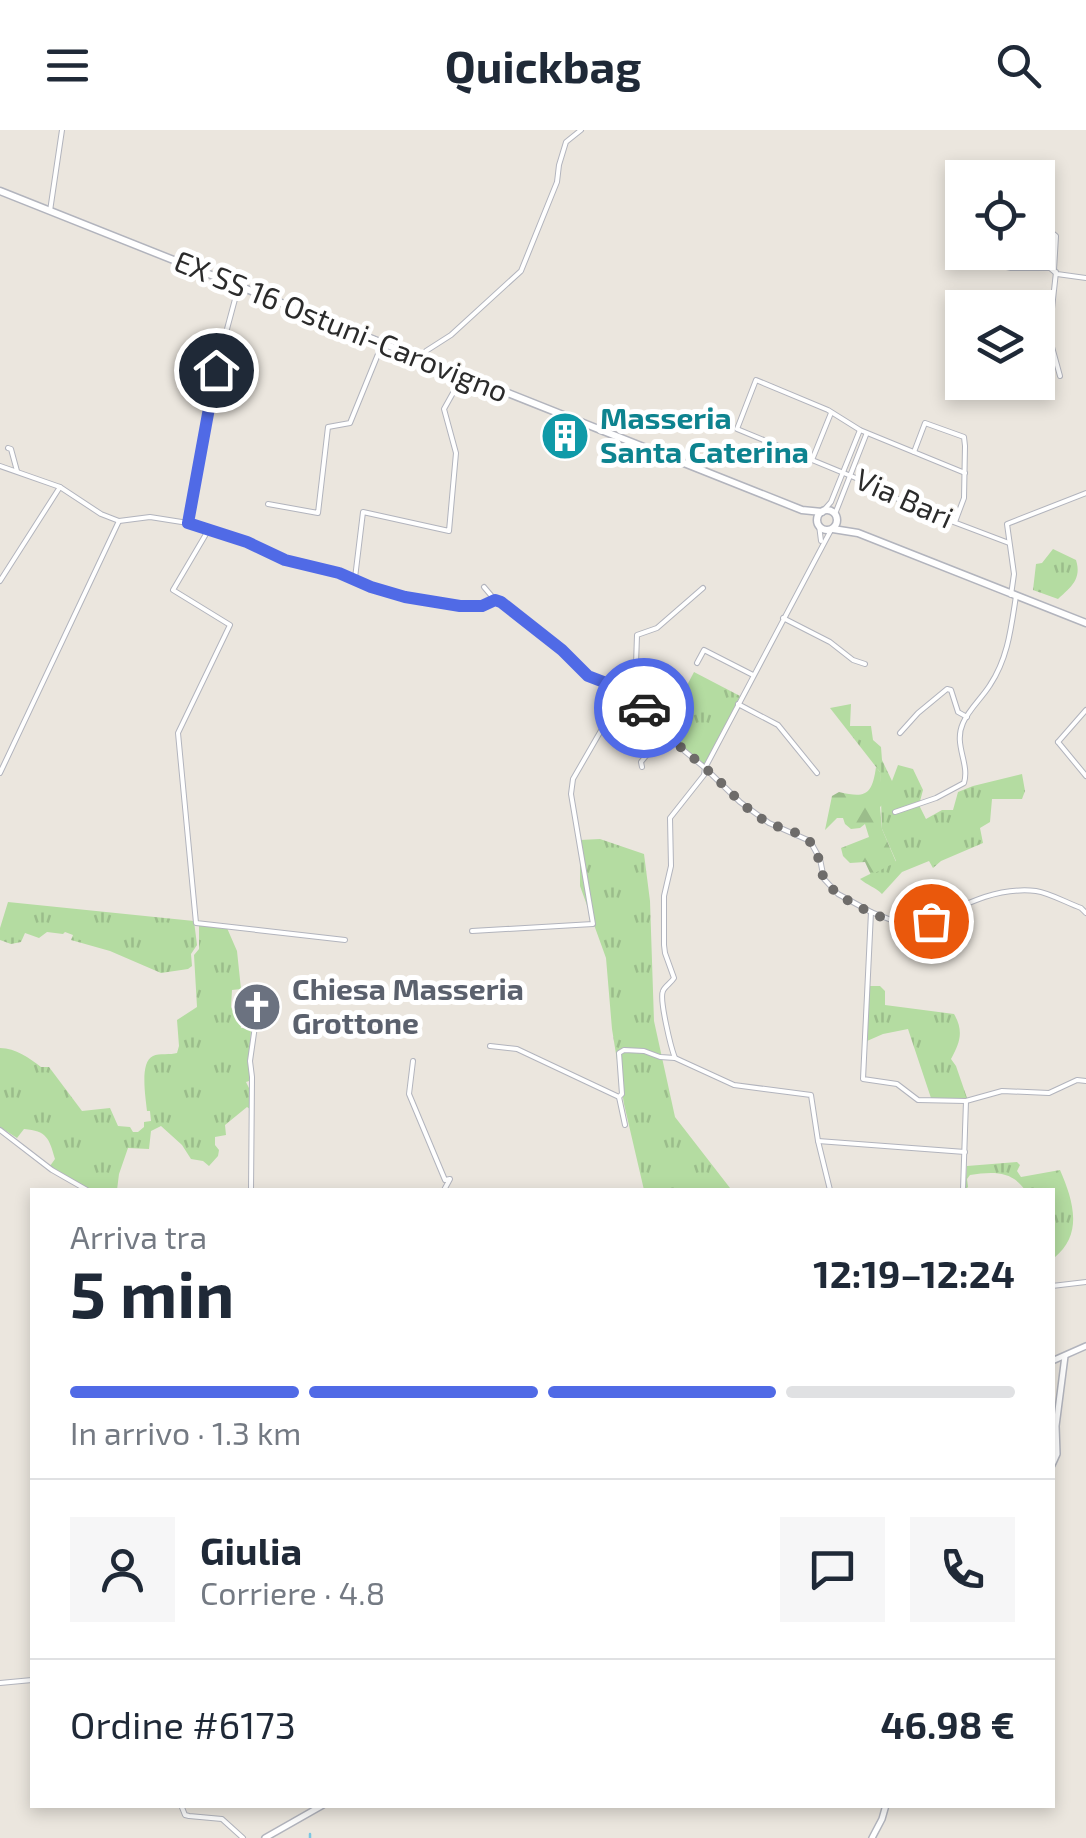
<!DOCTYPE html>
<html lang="it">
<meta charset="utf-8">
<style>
body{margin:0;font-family:"Exo 2",sans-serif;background:#f6f6f7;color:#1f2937;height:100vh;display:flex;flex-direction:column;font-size:38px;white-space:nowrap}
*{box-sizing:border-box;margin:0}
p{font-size:32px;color:#747a83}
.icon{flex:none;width:55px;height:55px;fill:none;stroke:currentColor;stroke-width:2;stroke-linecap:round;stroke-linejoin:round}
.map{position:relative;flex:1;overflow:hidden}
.details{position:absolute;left:30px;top:1058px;width:1025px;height:620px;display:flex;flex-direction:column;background:#fff;border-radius:0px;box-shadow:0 5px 15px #0003}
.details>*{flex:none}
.fabs{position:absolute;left:945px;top:30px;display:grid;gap:20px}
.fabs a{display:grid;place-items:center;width:110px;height:110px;border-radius:0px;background:#fff;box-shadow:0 5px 15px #0003;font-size:50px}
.pin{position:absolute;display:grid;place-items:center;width:85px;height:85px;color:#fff;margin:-42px;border:5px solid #fff;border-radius:50%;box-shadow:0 2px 10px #0007}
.courier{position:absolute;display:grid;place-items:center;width:100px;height:100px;margin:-50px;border:8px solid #506ae6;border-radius:50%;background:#fff;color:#222;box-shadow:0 2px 12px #0007}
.headline em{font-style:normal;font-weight:700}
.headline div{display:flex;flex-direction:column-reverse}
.headline{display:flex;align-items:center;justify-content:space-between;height:170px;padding:0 40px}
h1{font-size:65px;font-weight:700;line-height:75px}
.bar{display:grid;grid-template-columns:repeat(4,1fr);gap:15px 10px;align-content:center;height:120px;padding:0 40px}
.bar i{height:12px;border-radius:8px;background:#e0e1e3}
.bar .on{background:#506ae6}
.bar p{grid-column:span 4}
.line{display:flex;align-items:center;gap:25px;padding:0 40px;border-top:2px solid #e0e1e3}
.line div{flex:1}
.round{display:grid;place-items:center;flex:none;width:105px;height:105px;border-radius:0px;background:#f6f6f7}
header{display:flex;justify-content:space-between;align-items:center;height:130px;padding:0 40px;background:#fff;font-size:45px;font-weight:700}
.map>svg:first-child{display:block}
.grass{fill:url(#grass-tufts)}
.forest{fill:url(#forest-firs)}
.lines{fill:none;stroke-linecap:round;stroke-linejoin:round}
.stream{stroke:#7dc6e2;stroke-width:2.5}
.minor-casing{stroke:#b2b4bd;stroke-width:6}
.tertiary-casing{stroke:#b2b4bd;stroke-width:8}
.secondary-casing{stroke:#b2b4bd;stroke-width:9}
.minor{stroke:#fff;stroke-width:4}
.tertiary{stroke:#fff;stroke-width:5}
.secondary{stroke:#fff;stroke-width:6}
.done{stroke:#6e6c6a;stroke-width:10;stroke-dasharray:0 18}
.route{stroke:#506ae6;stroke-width:12}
.labels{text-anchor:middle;stroke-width:10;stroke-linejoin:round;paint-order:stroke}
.street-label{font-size:30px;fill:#2b2b2b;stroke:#fff}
.culture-label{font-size:30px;font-weight:bold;fill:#0d838f;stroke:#fff;text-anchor:start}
.worship-label{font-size:30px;font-weight:bold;fill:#5b616d;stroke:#fff;text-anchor:start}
</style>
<header><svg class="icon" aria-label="menu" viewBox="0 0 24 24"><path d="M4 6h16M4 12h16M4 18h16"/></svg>Quickbag<svg class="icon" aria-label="search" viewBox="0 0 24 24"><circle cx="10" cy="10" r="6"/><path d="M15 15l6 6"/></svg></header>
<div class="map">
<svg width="1086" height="1708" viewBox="0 0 1086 1708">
<defs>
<pattern id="grass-tufts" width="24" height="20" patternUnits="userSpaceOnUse" patternTransform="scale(2.5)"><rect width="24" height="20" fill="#b4dca1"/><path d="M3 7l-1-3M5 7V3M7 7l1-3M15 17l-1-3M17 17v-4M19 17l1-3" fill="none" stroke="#9bbd8b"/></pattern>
<pattern id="forest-firs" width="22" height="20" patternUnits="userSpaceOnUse" patternTransform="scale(2.5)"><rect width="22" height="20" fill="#b4dca1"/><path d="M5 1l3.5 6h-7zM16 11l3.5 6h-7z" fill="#9bbd8b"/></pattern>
</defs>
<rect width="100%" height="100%" fill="#ebe6de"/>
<g class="grass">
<path d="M 1053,419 L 1076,430 C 1082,449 1071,457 1058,469 L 1033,460 L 1036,434 L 1042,433 Z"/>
<path d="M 694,542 L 740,566 L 705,638 L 663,601 Z"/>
<path d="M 851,574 L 850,596 L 871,596 L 873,610 L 881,617 L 882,630 L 892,651 L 898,635 L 913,639 L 923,660 L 919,675 L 926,689 L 942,680 L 953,680 L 958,662 L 973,656 L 1022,644 L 1025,661 L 1022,669 L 992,669 L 990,692 L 980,698 L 983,713 L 941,731 L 933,738 L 929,731 L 902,742 L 882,764 C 875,757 867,755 860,749 L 896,731 L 882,699 L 880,642 L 830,578 Z"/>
<path d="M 600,709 L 644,724 L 650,771 L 654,891 L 675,987 L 730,1058 L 729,1060 L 644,1060 L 624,974 L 612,899 L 606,828 L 580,756 L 580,710 Z"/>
<path d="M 8,772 L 194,791 L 197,815 L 191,824 L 192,836 L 188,839 L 161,843 L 110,821 L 71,810 L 73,805 L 65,802 L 63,804 L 47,802 L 39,808 L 25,803 L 21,812 L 11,814 L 0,810 L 0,798 Z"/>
<path d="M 199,795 L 227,798 L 237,821 L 241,859 L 232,860 L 231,877 L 234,883 L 239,885 L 241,898 L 251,898 L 249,951 L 246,952 L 251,962 L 250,979 L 247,977 L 225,995 L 226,1005 L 215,1007 L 215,1015 L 219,1020 L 218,1026 L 209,1036 L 203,1031 L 191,1029 L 182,1015 L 161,996 L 151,1001 L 149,1019 L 128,1018 L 119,1044 L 117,1060 L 89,1060 L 50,1036 L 55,1029 C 49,1008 47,1001 24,999 L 17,1008 L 0,997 L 0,918 C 16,918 29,928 41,937 L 49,937 L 82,981 L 110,978 L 118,996 L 130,997 L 133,1002 L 138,1002 L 144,997 L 144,992 L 151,991 L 150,981 L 147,981 C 146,969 139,932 153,926 C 159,923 171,925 177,923 L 179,916 L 177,890 L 197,877 L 194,825 L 199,819 Z"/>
<path d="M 869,856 L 880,856 L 885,861 L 885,875 L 954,884 C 964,901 960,913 951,929 L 956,936 L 967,968 L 931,968 L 908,899 L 883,904 L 867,911 L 866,885 Z"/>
<path d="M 1017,1032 L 1020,1035 L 1017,1041 L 1021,1047 L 1060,1040 C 1073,1070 1084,1104 1054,1128 L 1052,1060 L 1025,1060 C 1011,1040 992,1042 970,1045 L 967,1049 L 968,1057 L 965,1060 L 967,1036 Z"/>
</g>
<path class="forest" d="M 876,637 L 880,642 L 883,674 L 880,677 L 882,699 L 896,732 L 871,745 L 865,732 L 850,733 L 843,726 L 841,718 L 869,707 L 865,694 L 860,698 L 851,699 L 845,694 L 843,688 L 837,688 L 825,700 L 832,666 L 839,662 C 865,668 872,666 876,637 Z"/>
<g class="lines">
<path class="stream" d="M 310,1708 L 310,1704"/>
<g class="minor-casing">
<g id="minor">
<path d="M 50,81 L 62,0"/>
<path d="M 1050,101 L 1056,106 L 1054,140"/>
<path d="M 998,135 L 1011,138 L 1050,138 L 1057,144 L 1086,148"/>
<path d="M 1056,142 L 1049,206 L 1060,246"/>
<path d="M 423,229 L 426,221 L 451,205 L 521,141 L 557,52 L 559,35 L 566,12 L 581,0"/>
<path d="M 8,318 L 11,319 L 17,341"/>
<path d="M 914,322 L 925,293 L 964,307 L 965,316 L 964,368 L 955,392"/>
<path d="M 812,330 L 831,283"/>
<path d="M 0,336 L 60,357 L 101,384 L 119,391 L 150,387 L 188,393 L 247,412 L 285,430 L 339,443 L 371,457 L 405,467 L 460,476 L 482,476 L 495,470 L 501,472 L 562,520 L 588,546 L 635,564 L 664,604 L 705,638 L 740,672 L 769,693 L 810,711 L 820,729 L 824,749 L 838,764 L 871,782 L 914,799 C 954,781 990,756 1036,761 C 1050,763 1067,773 1081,778 L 1086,783"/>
<path d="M 965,343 L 860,300 L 828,280 L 756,250 L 737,299 L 880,358 L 906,374 L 1009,413"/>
<path d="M 268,374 L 318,383 L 328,297 L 350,293 L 383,212"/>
<path d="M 823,381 L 831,372 L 860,300"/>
<path d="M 835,384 L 866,305"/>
<path d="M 188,393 L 216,240 L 238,158"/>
<path d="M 819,395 L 821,411"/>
<path d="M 209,399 L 173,460 L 230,495 L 178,603 L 196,793 L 345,810"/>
<path d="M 355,448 L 363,382 L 449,401 L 456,323 L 444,279 L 463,245"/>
<path d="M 0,451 L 60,357"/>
<path d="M 484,457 L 495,470"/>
<path d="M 1011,465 L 1014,444 L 1007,394 L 1086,363"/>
<path d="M 783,488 L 830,512 L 853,530 L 865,534"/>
<path d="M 697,533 L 704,520 L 753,545"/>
<path d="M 635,564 L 637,505 L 657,498 L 703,458"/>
<path d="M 738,574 L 778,595 L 817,643"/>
<path d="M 900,603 L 918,583 L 947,559 L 951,560 L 958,582 L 967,587"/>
<path d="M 1058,612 L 1086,646"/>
<path d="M 1058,612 L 1086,580"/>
<path d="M 642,637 L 641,632 L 664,604"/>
<path d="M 0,643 L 119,391"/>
<path d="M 895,682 L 936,668 L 964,653 C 970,633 953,615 963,593 C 969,579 982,568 990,555 C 1008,528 1011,498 1016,466"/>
<path d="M 871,782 L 863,949 L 897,954 L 918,970 L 966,971 L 1002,961 L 1049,963 L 1077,950 L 1086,951"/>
<path d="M 472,801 L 593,794 L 571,664 L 573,649 L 625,559"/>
<path d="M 490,916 L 517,919 L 619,967 L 622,964 L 619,923 L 624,920 L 644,921 L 660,927 L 675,928 L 734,955 L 811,965 L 818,1011 L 830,1060"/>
<path d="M 675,928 C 671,918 659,869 663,861 C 665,856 671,853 674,848 L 665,823 L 664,815 L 664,766 L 671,736 L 670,688 L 704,645 L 705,638 L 831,400"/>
<path d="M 413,931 L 409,964 L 445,1050 L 450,1049 L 444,1060"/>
<path d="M 619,967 L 625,995"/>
<path d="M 0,1000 L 52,1040 L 87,1060"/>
<path d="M 818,1011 L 965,1022"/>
<path d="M 251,1060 L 252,947 L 250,931 L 255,896"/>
<path d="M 963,1060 L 966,971"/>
<path d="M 1052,1156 L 1086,1152"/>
<path d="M 0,1553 L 32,1550"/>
<path d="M 181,1675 L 185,1685 L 189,1686 L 222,1689 L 243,1708"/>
</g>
</g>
<g class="tertiary-casing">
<g id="tertiary">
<path d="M 1052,1231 L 1086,1216"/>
<path d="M 1052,1335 L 1057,1324 L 1056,1296 L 1065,1226"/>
<path d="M 265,1708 L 323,1675"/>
<path d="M 872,1708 L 882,1689 L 886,1675"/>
</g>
</g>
<g class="secondary-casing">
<g id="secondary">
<path d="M 0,61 L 802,380 L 822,382"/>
<circle cx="827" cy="390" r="10"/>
<path d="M 833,399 L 858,403 L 1086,493"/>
</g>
</g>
<use href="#minor" class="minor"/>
<use href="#tertiary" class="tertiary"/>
<use href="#secondary" class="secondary"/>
</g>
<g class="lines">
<path class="done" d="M 644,578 C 661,602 682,618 704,637 C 725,655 743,678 767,692 C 780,699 799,701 809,711 C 819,720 819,735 823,746 C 833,771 890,791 914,799 L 931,791"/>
<path class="route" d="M 216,240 L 188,393 L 247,412 L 285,430 L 339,443 L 371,457 L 405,467 L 460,476 L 482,476 L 495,470 L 501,472 L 562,520 L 588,546 L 635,564 L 644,578"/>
</g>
<defs>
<g id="building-disc" transform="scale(2.5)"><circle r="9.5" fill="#0f9aa8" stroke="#fff"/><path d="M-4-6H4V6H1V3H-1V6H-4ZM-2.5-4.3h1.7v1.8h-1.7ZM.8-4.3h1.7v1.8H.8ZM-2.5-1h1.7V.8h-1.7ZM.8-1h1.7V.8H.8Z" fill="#fff"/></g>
<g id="church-disc" transform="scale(2.5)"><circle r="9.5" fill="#6b7280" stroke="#fff"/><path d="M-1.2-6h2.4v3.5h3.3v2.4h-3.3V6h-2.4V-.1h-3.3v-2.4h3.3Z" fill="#fff"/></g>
</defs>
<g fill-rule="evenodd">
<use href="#building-disc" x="565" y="306"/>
<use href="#church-disc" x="257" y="877"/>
</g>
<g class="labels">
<g class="street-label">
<text transform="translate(341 197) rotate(22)" y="10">EX SS 16 Ostuni-Carovigno</text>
<text transform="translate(904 369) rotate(24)" y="10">Via Bari</text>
</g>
<g class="culture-label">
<text x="600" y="299">Masseria<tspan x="600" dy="34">Santa Caterina</tspan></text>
</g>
<g class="worship-label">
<text x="292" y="870">Chiesa Masseria<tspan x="292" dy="34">Grottone</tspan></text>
</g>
</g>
</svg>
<div class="fabs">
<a><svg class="icon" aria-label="locate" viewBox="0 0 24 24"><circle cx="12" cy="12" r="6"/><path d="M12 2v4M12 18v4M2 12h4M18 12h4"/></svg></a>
<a><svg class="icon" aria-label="layers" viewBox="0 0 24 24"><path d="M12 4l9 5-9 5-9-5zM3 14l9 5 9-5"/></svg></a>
</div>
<div class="pin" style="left:931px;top:791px;background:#ea580c"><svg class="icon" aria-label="bag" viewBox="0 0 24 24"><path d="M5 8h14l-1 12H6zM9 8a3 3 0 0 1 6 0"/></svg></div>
<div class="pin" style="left:216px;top:240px;background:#1f2937"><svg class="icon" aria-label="home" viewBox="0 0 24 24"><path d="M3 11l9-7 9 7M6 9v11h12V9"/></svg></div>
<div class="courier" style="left:644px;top:578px"><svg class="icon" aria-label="car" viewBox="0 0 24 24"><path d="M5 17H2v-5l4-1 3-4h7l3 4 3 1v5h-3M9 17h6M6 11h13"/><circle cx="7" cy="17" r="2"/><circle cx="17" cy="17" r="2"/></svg></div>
<section class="details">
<div class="headline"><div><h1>5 min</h1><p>Arriva tra</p></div><em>12:19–12:24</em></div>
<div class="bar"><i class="on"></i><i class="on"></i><i class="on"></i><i></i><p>In arrivo · 1.3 km</p></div>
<div class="line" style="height:180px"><a class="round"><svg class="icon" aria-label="person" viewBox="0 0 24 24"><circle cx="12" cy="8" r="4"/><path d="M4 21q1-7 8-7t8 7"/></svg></a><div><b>Giulia</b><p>Corriere · 4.8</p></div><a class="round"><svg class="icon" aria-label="chat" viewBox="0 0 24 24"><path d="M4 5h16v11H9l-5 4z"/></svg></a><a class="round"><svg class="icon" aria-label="phone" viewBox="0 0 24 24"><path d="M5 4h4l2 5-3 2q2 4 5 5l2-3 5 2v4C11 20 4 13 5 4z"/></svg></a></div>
<div class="line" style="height:130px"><div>Ordine #6173</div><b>46.98 €</b></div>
</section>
</div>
